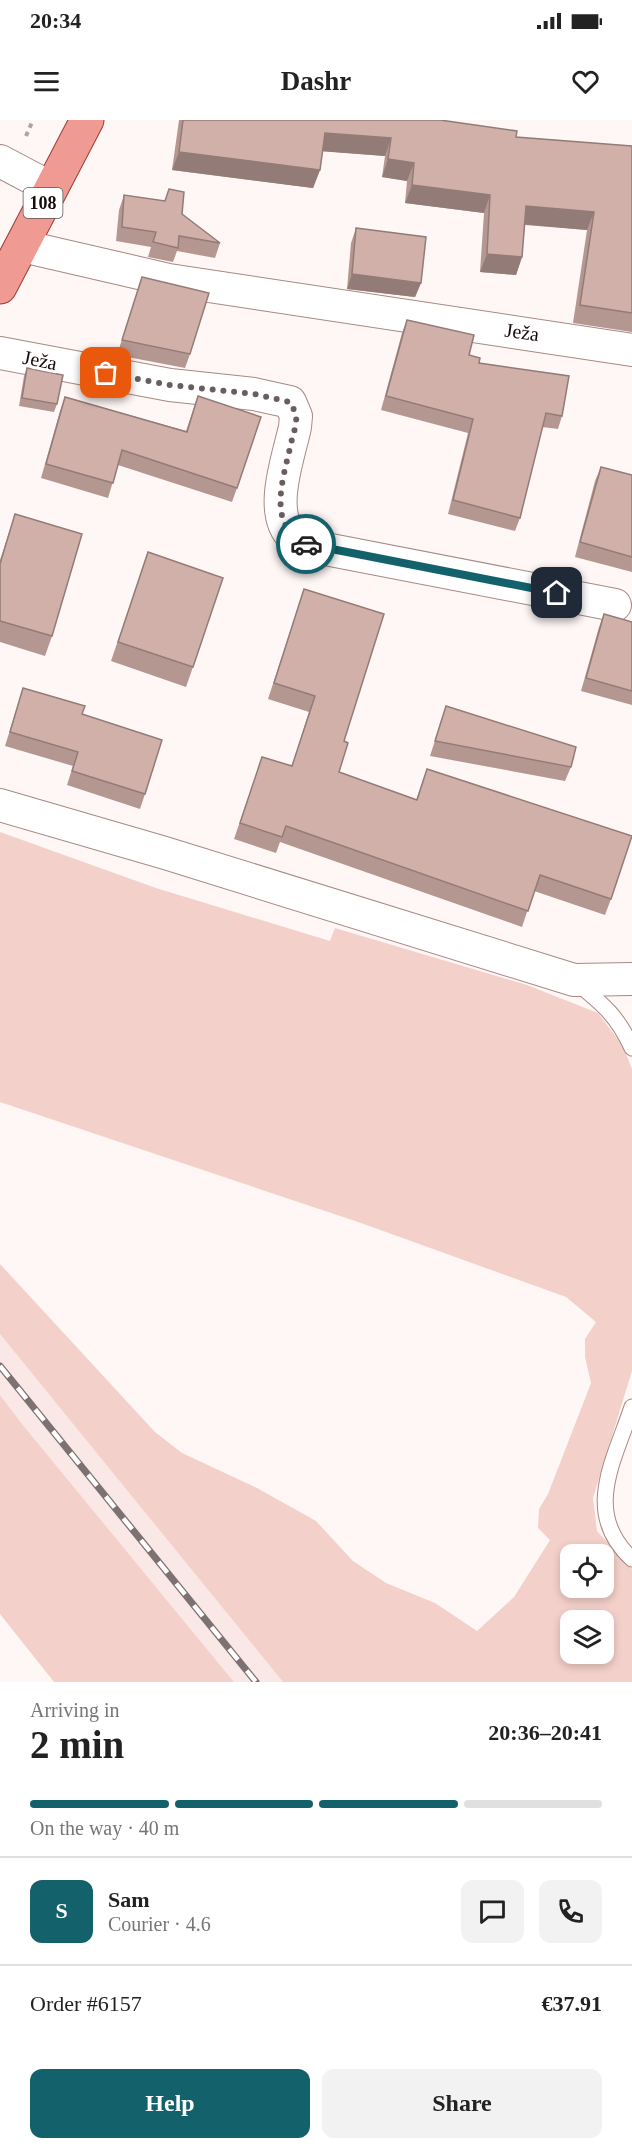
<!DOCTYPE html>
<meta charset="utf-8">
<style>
body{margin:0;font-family:"Times New Roman",serif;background:#f2f2f2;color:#222;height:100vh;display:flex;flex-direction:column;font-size:22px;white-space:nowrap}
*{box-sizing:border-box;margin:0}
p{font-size:20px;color:#767676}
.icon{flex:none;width:33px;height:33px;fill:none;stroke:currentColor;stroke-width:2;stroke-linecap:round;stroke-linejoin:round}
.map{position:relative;height:1562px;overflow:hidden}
.details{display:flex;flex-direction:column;background:#fff;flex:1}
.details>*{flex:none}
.buttons{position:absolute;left:560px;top:1424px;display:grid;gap:12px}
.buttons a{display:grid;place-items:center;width:54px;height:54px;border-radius:12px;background:#fff;box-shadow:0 3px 9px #0003;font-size:30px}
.pin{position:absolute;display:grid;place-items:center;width:51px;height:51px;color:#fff;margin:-26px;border-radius:12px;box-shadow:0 3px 9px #0006}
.courier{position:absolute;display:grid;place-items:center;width:60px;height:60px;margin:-30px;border:4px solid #13616b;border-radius:50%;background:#fff;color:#222;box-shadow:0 2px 8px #0007}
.headline em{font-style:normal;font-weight:800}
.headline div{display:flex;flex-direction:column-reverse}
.headline{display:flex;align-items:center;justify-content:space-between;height:102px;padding:0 30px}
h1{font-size:39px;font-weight:800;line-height:45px}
.bar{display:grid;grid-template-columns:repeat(4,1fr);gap:9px 6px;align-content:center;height:72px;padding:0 30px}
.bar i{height:8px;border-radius:4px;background:#e0e0e0}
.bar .selected{background:#13616b}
.bar p{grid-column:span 4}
.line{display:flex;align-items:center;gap:15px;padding:0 30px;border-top:2px solid #e0e0e0}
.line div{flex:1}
.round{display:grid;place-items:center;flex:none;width:63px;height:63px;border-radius:12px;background:#f2f2f2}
.button{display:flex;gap:12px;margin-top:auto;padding:12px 30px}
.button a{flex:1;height:69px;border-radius:12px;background:#13616b;color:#fff;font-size:24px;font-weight:800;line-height:69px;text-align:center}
.button a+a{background:#f2f2f2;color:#222}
.status{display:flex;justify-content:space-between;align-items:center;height:42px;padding:0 30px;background:#fff;direction:ltr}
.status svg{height:16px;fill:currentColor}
header{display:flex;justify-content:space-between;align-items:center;height:78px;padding:0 30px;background:#fff;font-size:27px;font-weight:800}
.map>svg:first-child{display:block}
.built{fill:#f9e8e5}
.green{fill:#f4d0ca;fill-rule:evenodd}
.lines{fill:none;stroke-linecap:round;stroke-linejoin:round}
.service-casing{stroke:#a88883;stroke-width:17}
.minor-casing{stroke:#a88883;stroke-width:34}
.primary-casing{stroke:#9c3c33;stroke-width:35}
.path{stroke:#aea4a3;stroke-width:4;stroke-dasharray:4.5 4.5;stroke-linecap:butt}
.service{stroke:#fff;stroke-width:15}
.minor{stroke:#fff;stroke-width:32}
.primary{stroke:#ef9a92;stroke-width:33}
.rail-casing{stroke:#7d7271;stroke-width:7}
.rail{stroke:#fff;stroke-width:4.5;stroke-dasharray:14;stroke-linecap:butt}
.wall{fill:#b59792}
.shaded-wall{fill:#937b77}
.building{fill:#d2b0aa;stroke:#937b77;stroke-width:1.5}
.done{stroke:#685e5d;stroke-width:6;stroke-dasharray:0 10.8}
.route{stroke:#13616b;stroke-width:8}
.labels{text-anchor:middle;stroke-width:6;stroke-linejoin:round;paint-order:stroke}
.shield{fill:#fff;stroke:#5d5454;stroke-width:1.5}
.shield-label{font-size:18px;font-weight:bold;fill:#170b0a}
.street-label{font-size:20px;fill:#170b0a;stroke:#fff}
</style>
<div class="status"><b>20:34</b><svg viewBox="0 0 49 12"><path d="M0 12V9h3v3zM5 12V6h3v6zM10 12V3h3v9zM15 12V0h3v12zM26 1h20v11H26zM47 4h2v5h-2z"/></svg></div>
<header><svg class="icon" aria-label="menu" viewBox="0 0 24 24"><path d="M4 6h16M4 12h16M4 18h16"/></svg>Dashr<svg class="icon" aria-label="heart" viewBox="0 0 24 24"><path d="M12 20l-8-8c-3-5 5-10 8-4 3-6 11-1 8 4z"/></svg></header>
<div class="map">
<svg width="632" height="1562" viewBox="0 0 632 1562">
<rect width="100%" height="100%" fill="#fff7f6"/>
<path class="built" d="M 0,1214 L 59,1286 L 283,1562 L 234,1562 L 22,1304 L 0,1275 Z"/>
<g class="green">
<path d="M 0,712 L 156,768 L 330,821 L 335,808 L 527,865 L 598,893 L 623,926 L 632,949 L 632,1251 L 593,1378 L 597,1411 L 632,1449 L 632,1562 L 283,1562 L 0,1214 L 0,1144 L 155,1312 L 182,1333 L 257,1368 L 316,1401 L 353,1441 L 386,1463 L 435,1483 L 477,1511 L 514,1477 L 550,1420 L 538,1408 L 539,1389 L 548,1374 L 591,1263 L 585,1237 L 585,1219 L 596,1202 L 566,1177 L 361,1103 L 0,982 ZM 570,1434 L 603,1434 L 603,1467 L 570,1467 ZM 570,1500 L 603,1500 L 603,1533 L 570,1533 Z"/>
<path d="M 0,1275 L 22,1304 L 234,1562 L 54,1562 L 0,1494 Z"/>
</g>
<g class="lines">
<g class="service-casing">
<g id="service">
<path d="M 578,864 C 604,885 618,897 632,928"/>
<path d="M 632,1287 C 614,1341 582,1393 632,1439"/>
</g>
</g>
<g class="minor-casing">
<g id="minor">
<path d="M 0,41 L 51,68"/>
<path d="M 22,126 L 169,160 L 632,230"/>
<path d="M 0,233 L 170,265 L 254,274 L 290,282 L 296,296 L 295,307 C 289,336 267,393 293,417 C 297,421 304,424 310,426 L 615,485"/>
<path d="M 0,685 L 165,733 L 574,860 L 632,859"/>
</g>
</g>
<g class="primary-casing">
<path id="primary" d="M 0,167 L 87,0"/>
</g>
<path class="path" d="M 26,16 L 33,0"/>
<use href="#service" class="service"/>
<use href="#minor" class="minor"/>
<use href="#primary" class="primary"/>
<g class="rail-casing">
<path id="rail" d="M 0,1246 L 256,1562"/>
</g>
<use href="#rail" class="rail"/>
</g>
<g class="wall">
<path d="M 179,0 L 440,0 L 516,17 L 632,26 L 632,212 L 573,203 L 587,110 L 525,105 L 522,137 L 516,155 L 480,152 L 484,93 L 405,83 L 407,61 L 382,57 L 385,36 L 323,31 L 320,50 L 313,68 L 172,50 Z"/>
<path d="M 169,69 L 182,94 L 220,123 L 215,138 L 177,131 L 173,142 L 148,137 L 151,127 L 116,121 L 119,90 L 124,75 L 165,81 Z"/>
<path d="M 356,108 L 421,163 L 415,177 L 347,169 L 351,123 Z"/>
<path d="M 142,157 L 190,234 L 185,248 L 117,235 Z"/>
<path d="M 407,200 L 469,235 L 479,243 L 562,296 L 558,309 L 542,307 L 520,398 L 515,411 L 448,394 L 468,313 L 381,290 L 402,213 Z"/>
<path d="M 27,248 L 57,284 L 54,292 L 19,286 L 24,256 Z"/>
<path d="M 198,276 L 237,368 L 232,382 L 118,345 L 108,378 L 41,358 L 60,291 L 65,277 L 186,311 Z"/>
<path d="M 601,347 L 632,355 L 632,452 L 575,437 L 595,361 Z"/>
<path d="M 15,394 L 52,516 L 45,536 L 0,522 L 0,440 Z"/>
<path d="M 148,432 L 193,547 L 186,567 L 111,541 Z"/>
<path d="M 304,469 L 344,621 L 339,652 L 416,680 L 427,649 L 611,779 L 605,795 L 534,771 L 522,807 L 280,722 L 276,733 L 234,719 L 262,637 L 292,646 L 309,592 L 268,579 Z"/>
<path d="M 604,494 L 632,502 L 632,585 L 581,571 L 599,507 Z"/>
<path d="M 23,568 L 82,594 L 145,674 L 140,689 L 67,665 L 73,646 L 5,626 Z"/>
<path d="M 446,586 L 571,647 L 565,661 L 430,636 Z"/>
</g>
<g class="shaded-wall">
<path d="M 325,13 L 391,18 L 385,36 L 318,31 Z"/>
<path d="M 179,32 L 320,50 L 313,68 L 172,50 Z"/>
<path d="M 388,39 L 414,43 L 407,61 L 382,57 Z"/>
<path d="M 412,65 L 490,75 L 484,93 L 405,83 Z"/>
<path d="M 526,86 L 594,92 L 587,110 L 520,104 Z"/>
<path d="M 487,134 L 522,137 L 516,155 L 480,152 Z"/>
<path d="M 352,154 L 421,163 L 415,177 L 347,169 Z"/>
</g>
<g class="building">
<path d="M 183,0 L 440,0 L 517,11 L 516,17 L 632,26 L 632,193 L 580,185 L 594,92 L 526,86 L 522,137 L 487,134 L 490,75 L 412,65 L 414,43 L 388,39 L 391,18 L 325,13 L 320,50 L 179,32 Z"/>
<path d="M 169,69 L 184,72 L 182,94 L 220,123 L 179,116 L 178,128 L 153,122 L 156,112 L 122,107 L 124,75 L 165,81 Z"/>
<path d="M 356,108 L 426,117 L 421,163 L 352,154 Z"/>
<path d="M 142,157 L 209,173 L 190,234 L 122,220 Z"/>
<path d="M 407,200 L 474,215 L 469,235 L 480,238 L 479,243 L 569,256 L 562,296 L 546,293 L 520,398 L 453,380 L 473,299 L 386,276 Z"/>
<path d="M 27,248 L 63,255 L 57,284 L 22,278 Z"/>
<path d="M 198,276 L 261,297 L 237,368 L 122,330 L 113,363 L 46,344 L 65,277 L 187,312 Z"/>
<path d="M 601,347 L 632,355 L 632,437 L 580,422 Z"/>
<path d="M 15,394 L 82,414 L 52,516 L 0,501 L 0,444 Z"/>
<path d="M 148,432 L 223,458 L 193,547 L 118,522 Z"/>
<path d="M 304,469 L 384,494 L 344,621 L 348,623 L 339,652 L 417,680 L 427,649 L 632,716 L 611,779 L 540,755 L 528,791 L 286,706 L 282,717 L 240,703 L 262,637 L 292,646 L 315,576 L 274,563 Z"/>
<path d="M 604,494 L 632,502 L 632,571 L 586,558 Z"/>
<path d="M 23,568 L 85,586 L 82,594 L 162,620 L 145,674 L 72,651 L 78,632 L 10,612 Z"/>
<path d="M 446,586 L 576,627 L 571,647 L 435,621 Z"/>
</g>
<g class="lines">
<path class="done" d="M 106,253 L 170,265 L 254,274 L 290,282 C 292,286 295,291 296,296 C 297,303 294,312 292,319 C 285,354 264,405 306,424"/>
<path class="route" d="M 306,424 L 557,473"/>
</g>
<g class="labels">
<rect class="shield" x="23.5" y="68" width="39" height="30" rx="4.5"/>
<g class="shield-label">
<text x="43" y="89">108</text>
</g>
<g class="street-label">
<text transform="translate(522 212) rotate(8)" y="7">Ježa</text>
<text transform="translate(40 240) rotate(11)" y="7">Ježa</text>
</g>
</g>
</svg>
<div class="buttons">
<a><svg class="icon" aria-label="locate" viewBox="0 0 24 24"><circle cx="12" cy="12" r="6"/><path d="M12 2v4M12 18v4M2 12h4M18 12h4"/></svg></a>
<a><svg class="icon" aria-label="layers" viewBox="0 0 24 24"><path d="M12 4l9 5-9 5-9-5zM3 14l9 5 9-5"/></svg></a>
</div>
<div class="pin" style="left:106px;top:253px;background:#ea580c"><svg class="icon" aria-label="bag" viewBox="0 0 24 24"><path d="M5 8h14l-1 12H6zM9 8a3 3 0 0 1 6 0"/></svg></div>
<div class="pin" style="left:557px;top:473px;background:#1f2937"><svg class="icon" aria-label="home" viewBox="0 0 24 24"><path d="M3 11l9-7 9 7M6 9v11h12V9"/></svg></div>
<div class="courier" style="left:306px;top:424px"><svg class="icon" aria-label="car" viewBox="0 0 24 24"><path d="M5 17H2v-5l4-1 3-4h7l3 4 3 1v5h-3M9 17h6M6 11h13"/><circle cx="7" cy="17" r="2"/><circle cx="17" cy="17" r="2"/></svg></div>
</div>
<section class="details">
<div class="headline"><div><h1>2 min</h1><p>Arriving in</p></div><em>20:36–20:41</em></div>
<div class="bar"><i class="selected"></i><i class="selected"></i><i class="selected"></i><i></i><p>On the way · 40 m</p></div>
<div class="line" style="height:108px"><b class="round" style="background:#13616b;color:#fff">S</b><div><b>Sam</b><p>Courier · 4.6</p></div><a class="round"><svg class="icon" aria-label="chat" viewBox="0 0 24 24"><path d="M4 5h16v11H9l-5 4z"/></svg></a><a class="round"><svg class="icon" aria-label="phone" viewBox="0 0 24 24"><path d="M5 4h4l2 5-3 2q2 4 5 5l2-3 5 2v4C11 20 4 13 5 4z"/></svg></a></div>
<div class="line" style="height:78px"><div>Order #6157</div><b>€37.91</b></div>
<div class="button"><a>Help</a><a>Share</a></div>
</section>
